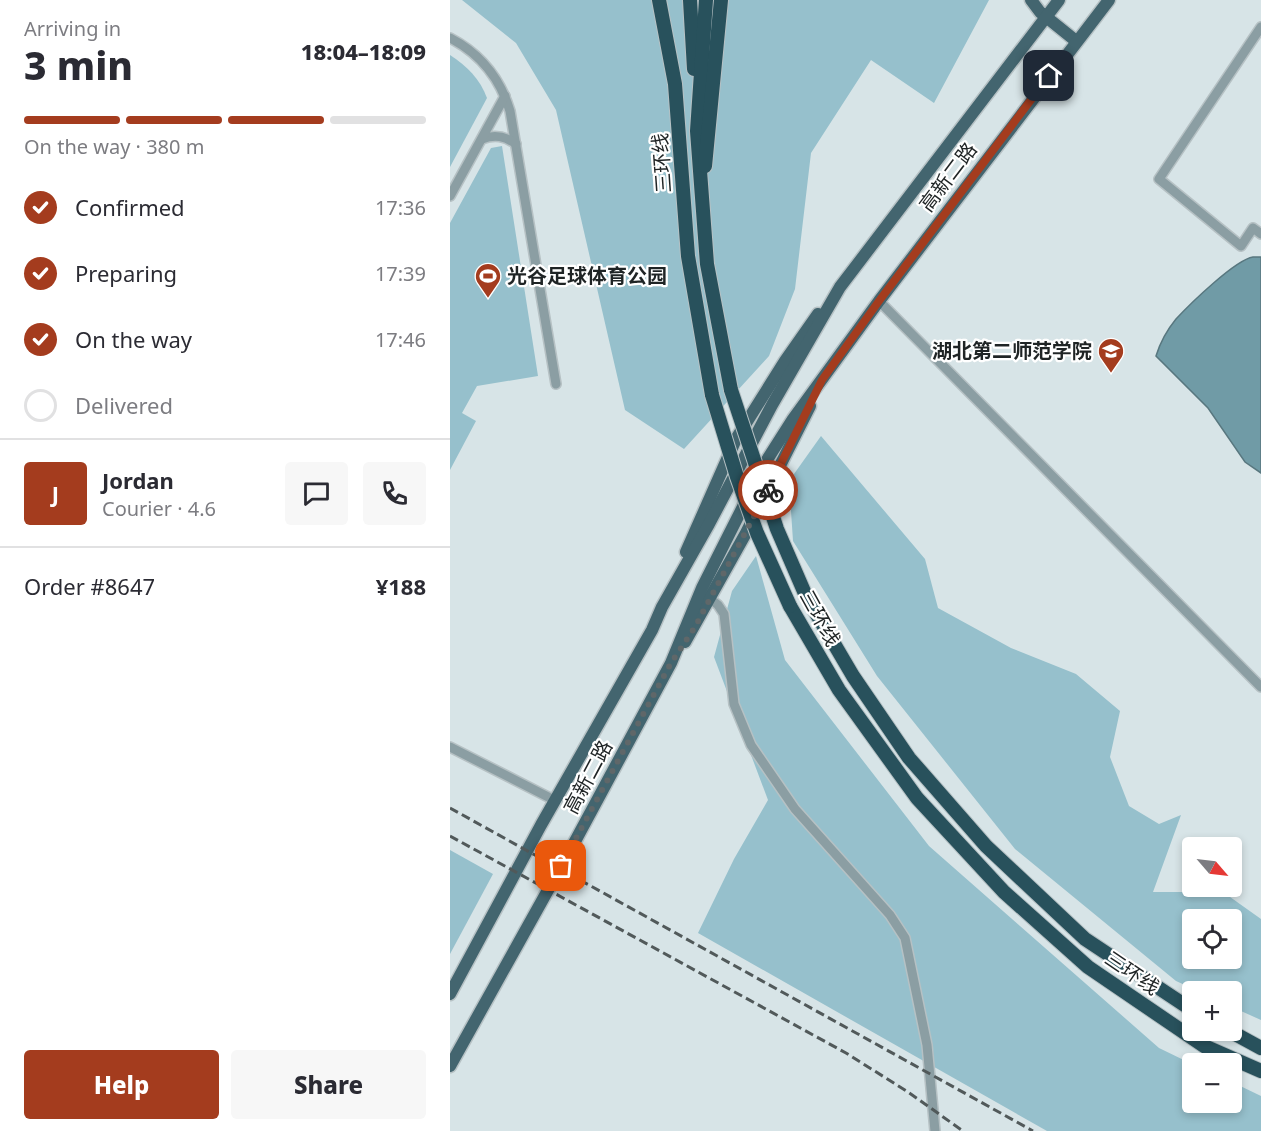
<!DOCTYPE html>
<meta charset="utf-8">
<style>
body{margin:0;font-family:"Noto Sans","Noto Sans SC",sans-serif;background:#f7f7f7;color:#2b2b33;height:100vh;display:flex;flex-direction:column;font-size:22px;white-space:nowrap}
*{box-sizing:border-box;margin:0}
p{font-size:20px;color:#7c7c81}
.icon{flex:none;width:33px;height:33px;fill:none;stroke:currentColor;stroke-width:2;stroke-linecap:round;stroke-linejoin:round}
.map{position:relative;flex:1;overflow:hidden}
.sheet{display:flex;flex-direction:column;background:#fff;width:450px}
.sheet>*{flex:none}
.needle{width:39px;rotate:118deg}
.fabs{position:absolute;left:732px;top:837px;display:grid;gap:12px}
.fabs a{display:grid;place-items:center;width:60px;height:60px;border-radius:6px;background:#fff;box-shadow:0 3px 9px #0003;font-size:30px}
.pin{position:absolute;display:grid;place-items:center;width:51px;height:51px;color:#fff;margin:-26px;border-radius:12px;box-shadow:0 3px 9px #0006}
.courier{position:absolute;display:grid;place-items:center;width:60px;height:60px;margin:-30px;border:4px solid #a43c1e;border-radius:50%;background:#fff;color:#222;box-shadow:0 2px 8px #0007}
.head em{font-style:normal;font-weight:800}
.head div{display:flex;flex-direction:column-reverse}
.head{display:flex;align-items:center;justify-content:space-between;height:102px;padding:0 24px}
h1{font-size:39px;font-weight:800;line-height:45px}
.bar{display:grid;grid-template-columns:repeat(4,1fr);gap:9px 6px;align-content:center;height:72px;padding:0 24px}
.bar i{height:8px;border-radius:4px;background:#e1e1e2}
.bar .active{background:#a43c1e}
.bar p{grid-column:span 4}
.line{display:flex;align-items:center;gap:15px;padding:0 24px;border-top:2px solid #e1e1e2}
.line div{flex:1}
.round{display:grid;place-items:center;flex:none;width:63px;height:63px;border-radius:6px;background:#f7f7f7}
ol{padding:0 24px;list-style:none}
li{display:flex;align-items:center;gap:18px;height:66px}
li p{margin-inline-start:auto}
li .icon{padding:6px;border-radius:50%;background:#a43c1e;color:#fff;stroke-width:4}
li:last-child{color:#7c7c81}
li i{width:33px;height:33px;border:3px solid #e1e1e2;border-radius:50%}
.cta{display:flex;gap:12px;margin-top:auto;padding:12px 24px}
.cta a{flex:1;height:69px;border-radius:6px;background:#a43c1e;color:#fff;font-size:24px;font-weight:800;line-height:69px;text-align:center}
.cta a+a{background:#f7f7f7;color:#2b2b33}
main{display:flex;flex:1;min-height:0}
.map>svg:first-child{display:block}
.green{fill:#96c0cc;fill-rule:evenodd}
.water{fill:#709ba6;stroke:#58777f;stroke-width:1.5}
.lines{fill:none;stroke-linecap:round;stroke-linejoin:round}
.minor-casing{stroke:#b6c1c4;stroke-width:12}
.major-casing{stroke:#b6c1c4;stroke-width:15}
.highway-casing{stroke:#b6c1c4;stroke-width:16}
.minor{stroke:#8b9ea3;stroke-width:9}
.major{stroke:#43656f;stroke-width:12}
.highway{stroke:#28515c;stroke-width:14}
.rail{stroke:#51595a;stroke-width:3;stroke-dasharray:9 4.5;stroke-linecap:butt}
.highway-bridge-casing{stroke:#b6c1c4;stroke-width:16;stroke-linecap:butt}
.highway-bridge{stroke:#28515c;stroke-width:14}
.done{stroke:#5f6769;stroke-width:6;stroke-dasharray:0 10.8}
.route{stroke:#a43c1e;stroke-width:8}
.labels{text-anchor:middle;stroke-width:4.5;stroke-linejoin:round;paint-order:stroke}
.street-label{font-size:20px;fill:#1f2425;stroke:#fff}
.poi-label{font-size:20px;font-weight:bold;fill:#1f2425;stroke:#fff;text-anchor:start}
</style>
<main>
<section class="sheet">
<div class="head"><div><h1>3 min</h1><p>Arriving in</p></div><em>18:04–18:09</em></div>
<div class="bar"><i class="active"></i><i class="active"></i><i class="active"></i><i></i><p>On the way · 380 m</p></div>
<ol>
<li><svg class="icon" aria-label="check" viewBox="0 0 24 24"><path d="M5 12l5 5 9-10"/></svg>Confirmed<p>17:36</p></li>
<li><svg class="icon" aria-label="check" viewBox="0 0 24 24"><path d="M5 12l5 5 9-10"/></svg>Preparing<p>17:39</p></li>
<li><svg class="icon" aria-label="check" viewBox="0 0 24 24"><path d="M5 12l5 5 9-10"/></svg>On the way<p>17:46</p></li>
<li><i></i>Delivered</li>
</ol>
<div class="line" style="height:108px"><b class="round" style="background:#a43c1e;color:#fff">J</b><div><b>Jordan</b><p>Courier · 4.6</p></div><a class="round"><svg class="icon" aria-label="chat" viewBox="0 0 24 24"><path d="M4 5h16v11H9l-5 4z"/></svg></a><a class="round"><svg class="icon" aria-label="phone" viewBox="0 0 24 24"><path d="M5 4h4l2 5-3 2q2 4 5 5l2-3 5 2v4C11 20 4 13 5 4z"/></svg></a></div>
<div class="line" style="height:78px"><div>Order #8647</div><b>¥188</b></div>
<div class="cta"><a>Help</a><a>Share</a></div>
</section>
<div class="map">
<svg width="811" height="1131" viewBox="0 0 811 1131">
<rect width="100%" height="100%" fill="#d7e4e7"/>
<g class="green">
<path d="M 12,0 L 539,0 L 484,103 L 421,60 L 361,153 L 345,289 L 319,356 L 234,449 L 175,410 L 106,110 L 66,43 Z"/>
<path d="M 0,55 C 17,66 30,79 37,98 L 0,167 Z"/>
<path d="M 52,146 L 88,376 L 27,386 L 12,413 L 26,421 L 0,470 L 0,223 L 41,148 Z"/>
<path d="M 371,436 L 475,559 L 488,608 L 561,648 L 626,674 L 670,711 L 660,757 L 679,806 L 709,824 L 731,815 L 703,892 L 773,892 L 811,919 L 811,1020 L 782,1007 L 782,992 L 748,991 L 726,981 L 565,849 L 427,676 L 343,541 L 339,481 ZM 742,920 L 782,920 L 782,958 L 742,958 Z"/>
<path d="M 306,556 L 335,660 L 479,846 L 709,1048 L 742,1064 L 742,1102 L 782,1102 L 782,1082 L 811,1096 L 811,1131 L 597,1131 L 248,933 L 284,859 L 318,800 L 264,657 L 282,591 Z"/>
<path d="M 0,850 L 43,874 L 0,954 Z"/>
</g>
<path class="water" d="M 803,257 L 811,257 L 811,473 L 795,462 L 758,408 L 706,356 C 710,343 717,330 726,319 C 740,304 785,260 803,257 Z"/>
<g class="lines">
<g class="minor-casing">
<g id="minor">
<path d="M 811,27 L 709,179 L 791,246 L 803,228 L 811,234"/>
<path d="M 0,38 C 31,54 50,78 60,111 L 106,384"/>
<path d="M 32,139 C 45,134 55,136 66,144"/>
<path d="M 0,196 L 55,96"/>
<path d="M 429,301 L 811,687"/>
<path d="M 259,598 L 268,605 L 274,614 L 284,704 L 301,745 L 345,809 L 440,915 L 455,938 L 477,1045 L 485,1131"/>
<path d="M 0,747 L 106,801"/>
</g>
</g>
<g class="major-casing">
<g id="major">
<path d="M 581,0 L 590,12 L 626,41"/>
<path d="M 236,552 L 286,439 L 335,361 L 368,314"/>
<path d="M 235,642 L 296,533 L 360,406"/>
<path d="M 0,994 L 91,825 L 202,630 L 212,607 L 259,524 L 322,405 L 390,287 L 609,0"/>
<path d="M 0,1066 L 122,847 L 221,663 L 252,588 L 315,463 L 343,419 L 429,301 L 659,0"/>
</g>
</g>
<g class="highway-casing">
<g id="highway">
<path d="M 209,0 L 225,84 L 238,256 L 262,395"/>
<path d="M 240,0 L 244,69"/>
<path d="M 256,0 L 247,131 L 257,264 L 281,390"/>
<path d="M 255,166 L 271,0"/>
<path d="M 356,596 L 403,676 L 459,758 L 536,846 L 635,939 L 742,1010"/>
<path d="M 340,606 L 389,690 L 467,798 L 554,892 L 638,967 L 754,1046 L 811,1071"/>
<path d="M 778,1030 L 811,1048"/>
</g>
</g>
<use href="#minor" class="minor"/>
<use href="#major" class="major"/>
<use href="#highway" class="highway"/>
<g class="rail">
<path d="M 0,808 L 583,1131"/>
<path d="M 0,836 L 396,1053 L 458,1092 L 513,1131"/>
</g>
<g class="highway-bridge-casing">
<g id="highway-bridge">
<path d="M 281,390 L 327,529 L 356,596"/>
<path d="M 262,395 L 287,477 L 307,533 L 340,606"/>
</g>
</g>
<use href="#highway-bridge" class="highway-bridge"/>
</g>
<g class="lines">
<path class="done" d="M 111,866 L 221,663 L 245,627 L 318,490"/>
<path class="route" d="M 318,490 L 372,380 L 429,301 L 599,76"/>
</g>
<defs>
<g id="stadium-pin" transform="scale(1.35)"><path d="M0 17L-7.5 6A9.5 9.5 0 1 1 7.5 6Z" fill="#a43c1e" stroke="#fff"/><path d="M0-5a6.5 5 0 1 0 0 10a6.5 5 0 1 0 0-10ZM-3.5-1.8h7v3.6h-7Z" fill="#fff"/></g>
<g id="university-pin" transform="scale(1.35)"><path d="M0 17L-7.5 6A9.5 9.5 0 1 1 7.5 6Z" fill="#a43c1e" stroke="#fff"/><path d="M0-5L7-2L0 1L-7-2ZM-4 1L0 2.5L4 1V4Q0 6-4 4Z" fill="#fff"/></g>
</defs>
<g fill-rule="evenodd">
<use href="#stadium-pin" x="38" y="276"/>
<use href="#university-pin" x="661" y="351"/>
</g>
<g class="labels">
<g class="street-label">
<text transform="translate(212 163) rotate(-94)" y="7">三环线</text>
<text transform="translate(498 177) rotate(-53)" y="7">高新二路</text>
<text transform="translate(370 618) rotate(61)" y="7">三环线</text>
<text transform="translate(138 777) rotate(-62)" y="7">高新二路</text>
<text transform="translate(682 973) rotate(34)" y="7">三环线</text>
</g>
<g class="poi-label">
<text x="57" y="283">光谷足球体育公园</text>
<text x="642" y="358" text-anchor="end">湖北第二师范学院</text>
</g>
</g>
</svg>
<div class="fabs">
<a><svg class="needle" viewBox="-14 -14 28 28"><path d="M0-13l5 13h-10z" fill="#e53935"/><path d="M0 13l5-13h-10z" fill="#7c7c81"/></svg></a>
<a><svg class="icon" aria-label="locate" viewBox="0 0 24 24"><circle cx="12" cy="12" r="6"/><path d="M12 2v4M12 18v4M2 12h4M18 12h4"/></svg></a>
<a>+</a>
<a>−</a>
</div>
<div class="pin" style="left:111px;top:866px;background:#ea580c"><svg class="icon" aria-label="bag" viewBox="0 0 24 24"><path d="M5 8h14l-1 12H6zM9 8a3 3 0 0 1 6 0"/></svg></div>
<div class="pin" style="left:599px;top:76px;background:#1f2937"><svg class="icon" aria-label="home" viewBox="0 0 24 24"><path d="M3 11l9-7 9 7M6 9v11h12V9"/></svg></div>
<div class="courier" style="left:318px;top:490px"><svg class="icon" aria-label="bike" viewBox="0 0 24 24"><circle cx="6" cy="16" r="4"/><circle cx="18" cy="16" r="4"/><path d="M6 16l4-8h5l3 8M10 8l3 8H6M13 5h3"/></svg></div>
</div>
</main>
